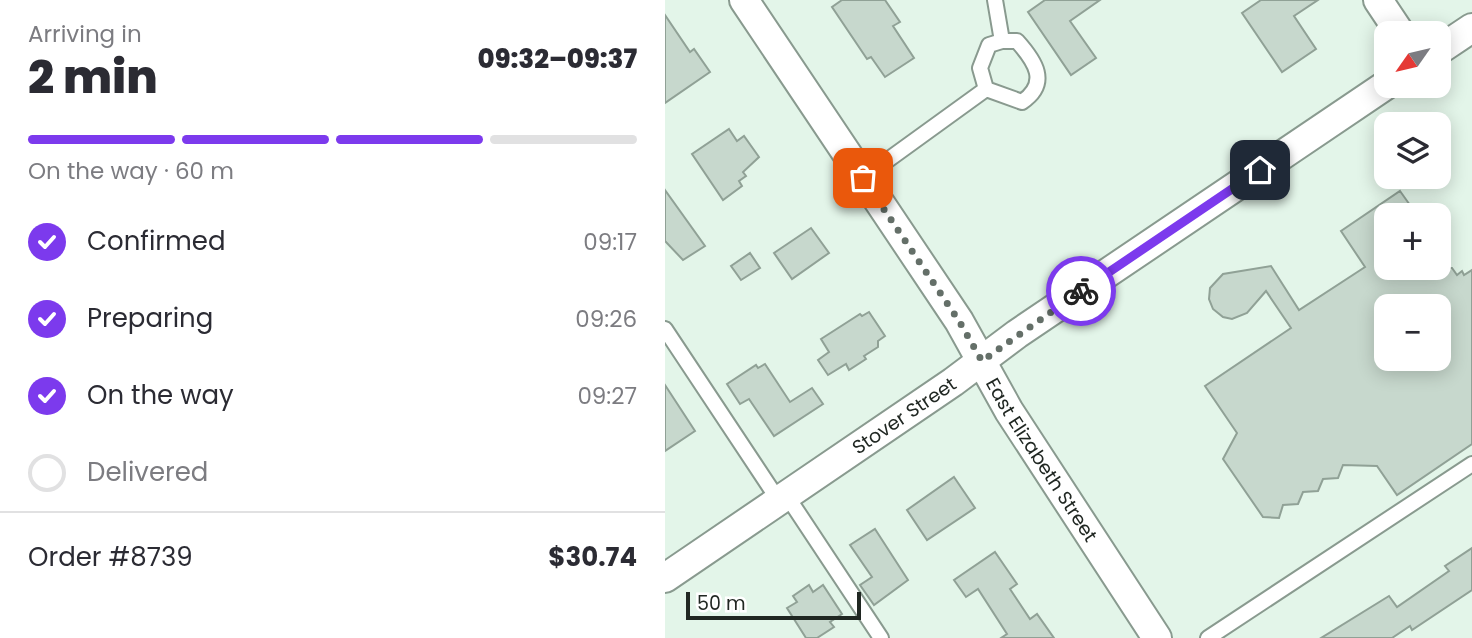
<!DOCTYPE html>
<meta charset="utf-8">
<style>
body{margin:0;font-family:Poppins,sans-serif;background:#f2f2f3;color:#2b2b33;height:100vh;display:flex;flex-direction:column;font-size:26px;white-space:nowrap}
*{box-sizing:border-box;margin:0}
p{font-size:23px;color:#7c7c81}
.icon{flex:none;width:38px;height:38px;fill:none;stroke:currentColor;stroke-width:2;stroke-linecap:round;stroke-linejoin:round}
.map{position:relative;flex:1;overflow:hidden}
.details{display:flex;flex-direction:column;background:#fff;width:665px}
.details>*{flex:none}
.needle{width:46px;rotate:236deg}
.fabs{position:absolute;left:709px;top:21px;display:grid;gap:14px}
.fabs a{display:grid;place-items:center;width:77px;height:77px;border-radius:14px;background:#fff;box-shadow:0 4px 18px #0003;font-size:35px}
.scale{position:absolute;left:21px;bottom:18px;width:175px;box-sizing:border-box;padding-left:7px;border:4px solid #202722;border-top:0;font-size:19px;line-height:24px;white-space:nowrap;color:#202722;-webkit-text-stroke:5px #fff;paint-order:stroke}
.pin{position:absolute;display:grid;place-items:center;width:60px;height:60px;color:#fff;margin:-30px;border-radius:14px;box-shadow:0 4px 10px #0006}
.courier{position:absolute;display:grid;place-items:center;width:70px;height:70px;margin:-35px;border:5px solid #7c3aed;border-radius:50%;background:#fff;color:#222;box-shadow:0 2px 9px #0007}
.overview em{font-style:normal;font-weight:800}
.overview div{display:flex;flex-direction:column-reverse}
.overview{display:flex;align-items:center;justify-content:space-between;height:119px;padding:0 28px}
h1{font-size:46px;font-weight:800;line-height:52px}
.bar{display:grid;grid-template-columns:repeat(4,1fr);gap:10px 7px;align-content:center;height:84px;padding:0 28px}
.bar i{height:9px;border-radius:5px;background:#e1e1e2}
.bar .active{background:#7c3aed}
.bar p{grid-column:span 4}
.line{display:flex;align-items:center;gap:18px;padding:0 28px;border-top:2px solid #e1e1e2}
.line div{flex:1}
ol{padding:0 28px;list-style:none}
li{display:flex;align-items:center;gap:21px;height:77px}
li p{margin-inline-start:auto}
li .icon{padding:7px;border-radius:50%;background:#7c3aed;color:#fff;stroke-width:4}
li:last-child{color:#7c7c81}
li i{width:38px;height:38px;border:4px solid #e1e1e2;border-radius:50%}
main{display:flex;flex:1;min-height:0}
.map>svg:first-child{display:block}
.building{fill:#c7d8cd;stroke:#90a196;stroke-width:2;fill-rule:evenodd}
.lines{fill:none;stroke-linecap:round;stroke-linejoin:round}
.service-casing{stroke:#899a8f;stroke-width:18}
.minor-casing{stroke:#899a8f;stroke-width:32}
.service{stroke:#fff;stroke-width:14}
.minor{stroke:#fff;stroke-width:28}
.done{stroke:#646f68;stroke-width:7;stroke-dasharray:0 12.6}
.route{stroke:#7c3aed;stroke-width:9}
.labels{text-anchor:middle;stroke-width:7;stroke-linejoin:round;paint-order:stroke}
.street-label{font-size:19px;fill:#202722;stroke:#fff}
</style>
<main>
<section class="details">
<div class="overview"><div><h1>2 min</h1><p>Arriving in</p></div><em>09:32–09:37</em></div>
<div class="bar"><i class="active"></i><i class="active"></i><i class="active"></i><i></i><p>On the way · 60 m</p></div>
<ol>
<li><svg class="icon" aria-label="check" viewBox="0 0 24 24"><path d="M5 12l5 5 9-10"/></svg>Confirmed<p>09:17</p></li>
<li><svg class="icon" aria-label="check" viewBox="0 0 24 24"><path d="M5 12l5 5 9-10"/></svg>Preparing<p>09:26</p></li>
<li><svg class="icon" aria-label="check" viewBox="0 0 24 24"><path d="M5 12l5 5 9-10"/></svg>On the way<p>09:27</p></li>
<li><i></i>Delivered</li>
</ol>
<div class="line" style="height:91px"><div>Order #8739</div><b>$30.74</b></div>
</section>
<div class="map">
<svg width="807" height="638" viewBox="0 0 807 638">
<rect width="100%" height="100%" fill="#e3f5e9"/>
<g class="building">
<path d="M 177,0 L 220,0 L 235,22 L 228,26 L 249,58 L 220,77 L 206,57 L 202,59 L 167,7 Z"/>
<path d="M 380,0 L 435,0 L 405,21 L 431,58 L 406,75 L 363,12 Z"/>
<path d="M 596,0 L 653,0 L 629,16 L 651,49 L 617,72 L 577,13 Z"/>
<path d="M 0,15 L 25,52 L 29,49 L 45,72 L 0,103 Z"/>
<path d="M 64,129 L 72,141 L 79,136 L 94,157 L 78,172 L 81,176 L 74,181 L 77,186 L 58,200 L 27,154 Z"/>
<path d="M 0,190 L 40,246 L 18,260 L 0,241 Z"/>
<path d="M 735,191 L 752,215 L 721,215 L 721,268 L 787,268 L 792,275 L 797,271 L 799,275 L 807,270 L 807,444 L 732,495 L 712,466 L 678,465 L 673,478 L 658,479 L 653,491 L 638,492 L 633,504 L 618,505 L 614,518 L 598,517 L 558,459 L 572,433 L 540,386 L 626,328 L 601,291 L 582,313 L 567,319 L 558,317 L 548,309 L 544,299 L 545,288 L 558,274 L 606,266 L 634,310 L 700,267 L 676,231 ZM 721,306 L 774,306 L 774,359 L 721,359 Z"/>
<path d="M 146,228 L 164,253 L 127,279 L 109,253 Z"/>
<path d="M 85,253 L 95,268 L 76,280 L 66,266 Z"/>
<path d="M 204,312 L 220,336 L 213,341 L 213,347 L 199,356 L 201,359 L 184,370 L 181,364 L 163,375 L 153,360 L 164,352 L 156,339 L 195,314 L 197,316 Z"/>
<path d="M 100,364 L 125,402 L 147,388 L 158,404 L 109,436 L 84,399 L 75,404 L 62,384 L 91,365 L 93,368 Z"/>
<path d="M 0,385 L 30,431 L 0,451 Z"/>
<path d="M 289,477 L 310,508 L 262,540 L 242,510 Z"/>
<path d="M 210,529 L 243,580 L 209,605 L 195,585 L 207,577 L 185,545 Z"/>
<path d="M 807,548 L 807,590 L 747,630 L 745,626 L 727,638 L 656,638 L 724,596 L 732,607 L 784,571 L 780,566 Z"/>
<path d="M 330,552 L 352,584 L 345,589 L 365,619 L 372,614 L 389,638 L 336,638 L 342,634 L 313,589 L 301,597 L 289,580 Z"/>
<path d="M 144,585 L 148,592 L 158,585 L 177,614 L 165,622 L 169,627 L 152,638 L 141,638 L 122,608 L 132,602 L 128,596 Z"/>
</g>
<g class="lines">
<g class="service-casing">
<g id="service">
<path d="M 330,0 L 337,41"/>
<path d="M 198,178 L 321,89 L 357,102 C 385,83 370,61 352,41 L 337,41 L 324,45 L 315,68 L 321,89"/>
<path d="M 0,329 L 114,501"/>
<path d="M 122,496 L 216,638"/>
<path d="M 543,638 L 807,464"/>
</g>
</g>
<g class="minor-casing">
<g id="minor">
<path id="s1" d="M 79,0 L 294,321 L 344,411 L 492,638"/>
<path d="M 713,0 L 735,33"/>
<path d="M 774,50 L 807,28"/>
<path id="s2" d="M 0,578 L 288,382 L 352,334 L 721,85"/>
</g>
</g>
<use href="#service" class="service"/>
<use href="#minor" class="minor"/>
</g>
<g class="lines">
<path class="done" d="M 198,178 L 294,321 L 317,361 L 416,291"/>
<path class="route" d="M 416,291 L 595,170"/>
</g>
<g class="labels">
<g class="street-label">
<text dy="7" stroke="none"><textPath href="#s2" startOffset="289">Stover Street</textPath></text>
<text dy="7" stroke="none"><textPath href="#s1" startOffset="548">East Elizabeth Street</textPath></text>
</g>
</g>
</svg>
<div class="fabs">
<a><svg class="needle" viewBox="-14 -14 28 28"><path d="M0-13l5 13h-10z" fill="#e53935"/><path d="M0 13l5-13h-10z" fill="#7c7c81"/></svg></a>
<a><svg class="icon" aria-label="layers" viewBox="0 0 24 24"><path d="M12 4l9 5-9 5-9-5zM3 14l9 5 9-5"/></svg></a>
<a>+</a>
<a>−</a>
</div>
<div class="scale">50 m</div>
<div class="pin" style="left:198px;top:178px;background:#ea580c"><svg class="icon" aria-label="bag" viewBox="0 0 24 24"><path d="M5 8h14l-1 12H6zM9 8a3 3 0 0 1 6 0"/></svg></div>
<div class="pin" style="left:595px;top:170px;background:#1f2937"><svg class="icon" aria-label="home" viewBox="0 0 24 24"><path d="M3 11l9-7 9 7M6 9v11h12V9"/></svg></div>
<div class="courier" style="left:416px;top:291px"><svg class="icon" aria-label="bike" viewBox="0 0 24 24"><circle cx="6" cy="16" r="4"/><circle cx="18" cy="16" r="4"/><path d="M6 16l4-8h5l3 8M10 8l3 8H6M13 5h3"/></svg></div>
</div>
</main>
